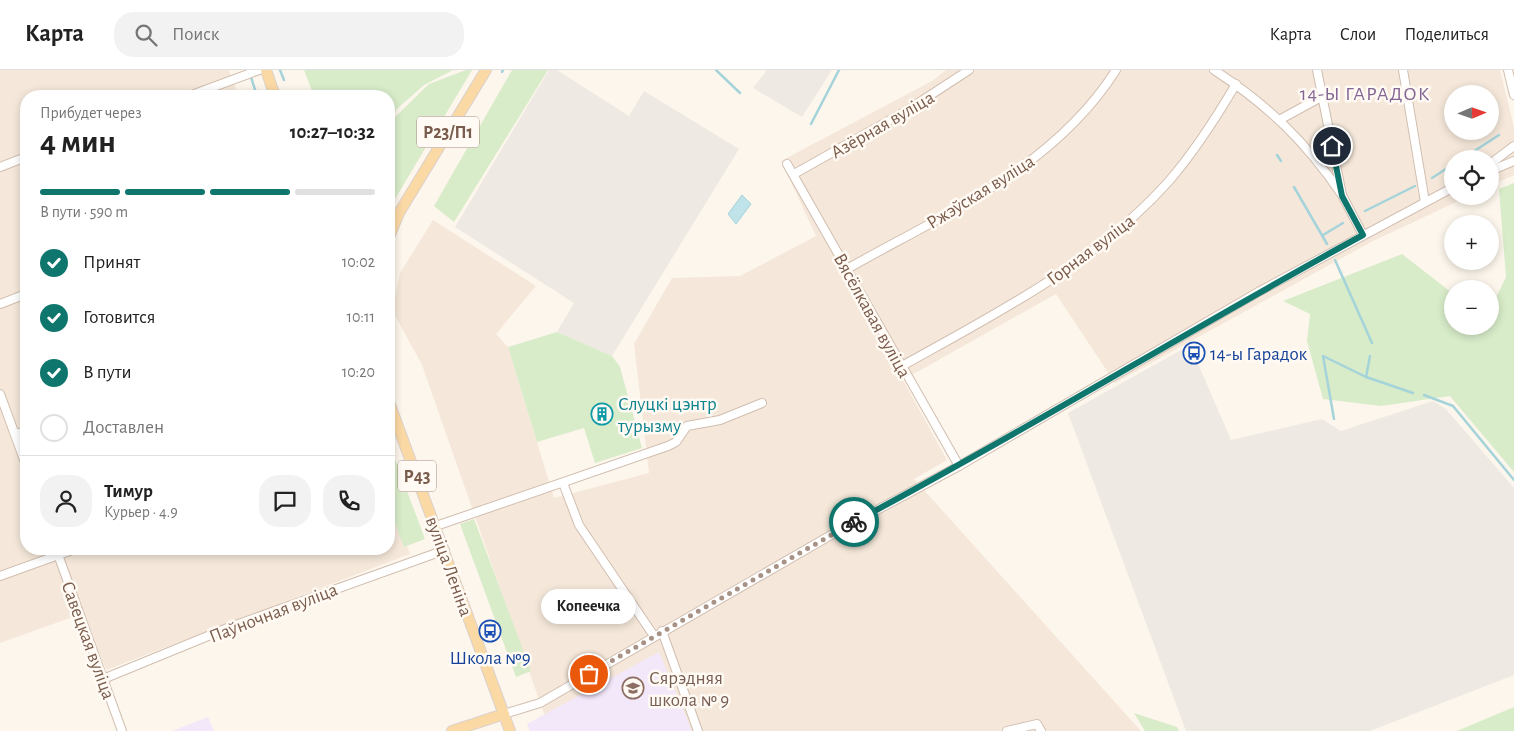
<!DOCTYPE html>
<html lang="ru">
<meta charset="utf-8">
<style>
body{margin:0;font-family:"Alegreya Sans",sans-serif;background:#f2f2f2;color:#222;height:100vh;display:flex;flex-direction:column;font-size:19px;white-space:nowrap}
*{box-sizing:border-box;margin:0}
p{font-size:16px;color:#767676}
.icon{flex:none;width:28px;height:28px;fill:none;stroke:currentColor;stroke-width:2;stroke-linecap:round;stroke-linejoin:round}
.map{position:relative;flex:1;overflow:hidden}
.drawer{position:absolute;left:20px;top:20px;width:375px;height:465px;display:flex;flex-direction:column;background:#fff;border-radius:20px;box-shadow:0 2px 8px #0003}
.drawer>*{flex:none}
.needle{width:32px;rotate:88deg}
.controls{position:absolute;left:1444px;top:15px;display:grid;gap:10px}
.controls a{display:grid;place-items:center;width:55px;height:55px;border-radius:50%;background:#fff;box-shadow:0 2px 8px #0003;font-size:25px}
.pin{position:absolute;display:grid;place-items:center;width:42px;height:42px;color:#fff;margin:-21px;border:2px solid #fff;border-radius:50%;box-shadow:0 1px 5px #0007}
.courier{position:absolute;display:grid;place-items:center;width:50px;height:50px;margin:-25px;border:4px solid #0f766e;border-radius:50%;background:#fff;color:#222;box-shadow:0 1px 6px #0007}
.bubble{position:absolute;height:35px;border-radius:18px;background:#fff;box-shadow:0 2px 8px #0003;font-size:16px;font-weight:700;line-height:35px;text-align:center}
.headline em{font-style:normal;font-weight:700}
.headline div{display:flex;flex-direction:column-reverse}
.headline{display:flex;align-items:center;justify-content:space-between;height:85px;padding:0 20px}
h1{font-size:32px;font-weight:700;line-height:38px}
.bar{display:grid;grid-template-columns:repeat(4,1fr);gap:8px 5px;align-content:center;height:60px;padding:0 20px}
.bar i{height:6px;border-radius:4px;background:#e0e0e0}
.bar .current{background:#0f766e}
.bar p{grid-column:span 4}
.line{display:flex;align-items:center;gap:12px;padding:0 20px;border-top:1px solid #e0e0e0}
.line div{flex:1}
.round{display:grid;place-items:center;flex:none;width:52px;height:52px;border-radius:20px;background:#f2f2f2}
ol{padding:0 20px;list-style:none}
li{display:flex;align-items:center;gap:15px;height:55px}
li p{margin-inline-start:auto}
li .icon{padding:5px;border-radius:50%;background:#0f766e;color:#fff;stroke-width:4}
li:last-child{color:#767676}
li i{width:28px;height:28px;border:2px solid #e0e0e0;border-radius:50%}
header{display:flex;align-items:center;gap:30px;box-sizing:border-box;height:70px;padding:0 25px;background:#fff;border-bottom:1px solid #e0e0e0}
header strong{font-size:24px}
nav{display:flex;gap:28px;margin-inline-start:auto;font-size:18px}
.search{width:350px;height:45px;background:#f2f2f2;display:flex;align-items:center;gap:12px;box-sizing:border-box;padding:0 18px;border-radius:20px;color:#767676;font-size:19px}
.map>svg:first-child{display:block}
.residential{fill:#f5e8da;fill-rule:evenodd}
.industrial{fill:#efe9e4}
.education{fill:#f3e8fa}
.green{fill:#d8ecc9}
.water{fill:#bfe3e8;stroke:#a5d3da}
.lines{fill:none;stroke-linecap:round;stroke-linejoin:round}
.stream{stroke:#a5d3da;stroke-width:2.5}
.minor-casing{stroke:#d1beb0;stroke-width:10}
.major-casing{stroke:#dad1cd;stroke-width:12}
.minor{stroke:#fff;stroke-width:8}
.major{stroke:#fbd9a5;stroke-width:10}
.done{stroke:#a89285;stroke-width:5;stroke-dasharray:0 9}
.route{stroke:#0f766e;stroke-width:6}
.labels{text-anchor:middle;stroke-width:5;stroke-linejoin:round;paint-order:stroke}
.shield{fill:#fffaf3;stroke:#a28b7f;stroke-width:1}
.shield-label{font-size:18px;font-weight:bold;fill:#7a5c4d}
.street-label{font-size:19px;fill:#7a5c4d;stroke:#fffaf3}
.transit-label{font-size:19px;fill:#164399;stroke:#fffaf3;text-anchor:start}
.culture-label{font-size:19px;fill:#0d838f;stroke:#fffaf3;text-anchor:start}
.education-label{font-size:19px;fill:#785e54;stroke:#fffaf3;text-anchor:start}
.neighbourhood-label{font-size:20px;letter-spacing:1px;fill:#846695;stroke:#fffaf3}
</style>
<header>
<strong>Карта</strong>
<div class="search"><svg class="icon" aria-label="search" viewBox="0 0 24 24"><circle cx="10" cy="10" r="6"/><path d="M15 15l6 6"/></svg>Поиск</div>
<nav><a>Карта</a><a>Слои</a><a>Поделиться</a></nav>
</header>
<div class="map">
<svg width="1514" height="661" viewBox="0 0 1514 661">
<rect width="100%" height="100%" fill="#fdf6ec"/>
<g class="residential">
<path d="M 0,0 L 229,0 L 239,26 L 26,26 L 26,479 L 389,479 L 389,427 L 410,484 L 106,600 L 84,543 L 0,573 Z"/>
<path d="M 946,0 L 1500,0 L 1514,57 L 1514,105 L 1490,116 L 1490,89 L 1452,89 L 1452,126 L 1469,126 L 1371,172 L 1115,313 L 1056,224 L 903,310 L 947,390 L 914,409 L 1141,661 L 550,661 L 422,295 L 392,240 L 400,203 L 433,150 L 536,216 L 496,264 L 508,277 L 554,428 L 649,403 L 634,274 L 672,208 L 740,206 L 816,166 L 781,91 L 932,11 ZM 1452,24 L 1490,24 L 1490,61 L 1452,61 Z"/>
</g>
<g class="industrial">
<path d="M 549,0 L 557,0 L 629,46 L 644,21 L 739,79 L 612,286 L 557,262 L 574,233 L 455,157 Z"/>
<path d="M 767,0 L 832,0 L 802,47 L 753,18 Z"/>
<path d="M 1190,275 L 1231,370 L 1322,349 L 1341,361 L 1433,331 L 1445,338 L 1514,418 L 1514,605 L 1370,661 L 1186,661 L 1068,343 Z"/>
</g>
<g class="education">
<path d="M 659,582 L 692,661 L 530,661 L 527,654 Z"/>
<path d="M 208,647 L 214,661 L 172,661 Z"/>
</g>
<g class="green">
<path d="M 304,0 L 453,0 L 424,15 L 389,46 L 389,26 L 314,26 Z"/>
<path d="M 466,0 L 472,0 L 389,139 L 389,53 L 429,14 Z"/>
<path d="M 512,0 L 548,0 L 454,152 L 434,136 Z"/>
<path d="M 1514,113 L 1514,402 L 1450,326 L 1381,336 L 1323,329 L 1307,271 L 1310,244 L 1283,231 L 1402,184 L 1452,223 L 1452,256 L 1490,256 L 1490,240 L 1506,207 L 1499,119 Z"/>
<path d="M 557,262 L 612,286 L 620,297 L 642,378 L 595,393 L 584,358 L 537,372 L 508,277 Z"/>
<path d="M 389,373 L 425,469 L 404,477 L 389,437 Z"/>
<path d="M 474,449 L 531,601 L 516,607 L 460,454 Z"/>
<path d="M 1514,637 L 1514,661 L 1457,661 Z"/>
<path d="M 1134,643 L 1177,657 L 1179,661 L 1145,661 Z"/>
</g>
<path class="water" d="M 742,125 L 751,134 L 736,154 L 728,144 Z"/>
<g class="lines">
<g class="stream">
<path d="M 280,0 L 284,10"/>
<path d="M 716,0 L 740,23"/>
<path d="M 502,2 L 503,0"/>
<path d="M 251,7 L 257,26"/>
<path d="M 811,54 L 839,0"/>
<path d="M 1277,85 L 1281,91"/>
<path d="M 1462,89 L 1499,65"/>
<path d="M 1432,108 L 1452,95"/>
<path d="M 1294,117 L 1327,174"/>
<path d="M 1365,141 L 1415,116"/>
<path d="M 1323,165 L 1343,153"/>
<path d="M 1335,190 L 1372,273"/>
<path d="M 1366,307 L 1413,323"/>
<path d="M 1424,325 L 1453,336 L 1514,410"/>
<path d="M 1334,349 L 1323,286 L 1366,307 L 1370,286"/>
</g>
<g class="minor-casing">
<g id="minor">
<path d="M 1214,0 C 1268,35 1306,72 1342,125"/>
<path d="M 1317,0 L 1342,125 L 1363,165"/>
<path d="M 1403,0 L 1425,132"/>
<path d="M 1508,0 L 1514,25"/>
<path d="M 189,26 L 259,0"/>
<path d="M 1281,49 L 1323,26"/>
<path d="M 787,94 L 959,396"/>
<path d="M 1490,94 L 1514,76"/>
<path d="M 0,97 L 26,87"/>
<path d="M 1490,101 L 1514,91"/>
<path d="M 794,104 L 906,41 L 969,0"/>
<path d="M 847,199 C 944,144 1054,98 1116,0"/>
<path d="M 0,234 L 26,224"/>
<path d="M 902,296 C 997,243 1096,193 1169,111 C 1195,81 1216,48 1236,14"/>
<path d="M 0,324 L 26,395"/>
<path d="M 389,362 L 399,358"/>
<path d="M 15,364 L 26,361"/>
<path d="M 563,413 L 579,455 L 654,566"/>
<path d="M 436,456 L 668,376 L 676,372 L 687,356 L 720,350 L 762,333"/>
<path d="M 56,479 L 122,661"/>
<path d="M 0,506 L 75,479"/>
<path d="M 662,561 L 698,661"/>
<path d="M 103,609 L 230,557 L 445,480"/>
<path d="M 504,644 L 540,633 L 838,461 L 959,396 L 1260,221 L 1452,118"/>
<path d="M 1007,661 L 1037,654 L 1041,661"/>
</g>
</g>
<g class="major-casing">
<g id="major">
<path d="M 266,0 L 275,26"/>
<path d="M 389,167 L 399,143 L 486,0"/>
<path d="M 389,332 L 510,661"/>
<path d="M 452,661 L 504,644"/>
</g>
</g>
<use href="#minor" class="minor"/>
<use href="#major" class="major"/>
</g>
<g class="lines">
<path class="done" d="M 589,604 L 854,452"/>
<path class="route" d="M 854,452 C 1026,361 1192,258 1363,165 L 1342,126 L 1332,76"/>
</g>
<defs>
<g id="bus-ring" transform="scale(1.125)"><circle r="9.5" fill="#fffaf3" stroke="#1a4fb4" stroke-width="1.5"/><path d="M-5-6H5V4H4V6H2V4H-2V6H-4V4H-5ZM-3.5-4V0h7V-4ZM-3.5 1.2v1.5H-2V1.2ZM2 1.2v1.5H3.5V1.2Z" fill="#1a4fb4"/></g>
<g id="building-ring" transform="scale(1.125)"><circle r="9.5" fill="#fffaf3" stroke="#0f9aa8" stroke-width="1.5"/><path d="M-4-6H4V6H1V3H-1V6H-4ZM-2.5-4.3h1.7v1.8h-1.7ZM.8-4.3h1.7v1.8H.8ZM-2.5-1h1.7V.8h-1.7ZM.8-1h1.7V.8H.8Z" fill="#0f9aa8"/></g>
<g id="school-ring" transform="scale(1.125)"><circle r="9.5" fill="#fffaf3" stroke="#8d6e63" stroke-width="1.5"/><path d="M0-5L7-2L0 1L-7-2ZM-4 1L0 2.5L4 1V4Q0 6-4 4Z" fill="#8d6e63"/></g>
</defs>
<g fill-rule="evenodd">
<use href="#bus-ring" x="1194" y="283"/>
<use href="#building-ring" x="602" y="344"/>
<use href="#bus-ring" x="490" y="561"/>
<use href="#school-ring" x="633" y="618"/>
</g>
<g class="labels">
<g class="shield">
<rect x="417" y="46.5" width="62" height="31" rx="4"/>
<rect x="398" y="390.5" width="38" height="31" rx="4"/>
</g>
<g class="shield-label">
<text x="448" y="68">Р23/П1</text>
<text x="417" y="412">Р43</text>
</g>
<g class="street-label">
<text transform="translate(882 54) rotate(-30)" y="7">Азёрная вуліца</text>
<text transform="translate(980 121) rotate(-32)" y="7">Ржэўская вуліца</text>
<text transform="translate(1090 179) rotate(-37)" y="7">Горная вуліца</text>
<text transform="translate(873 245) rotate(61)" y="7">Вясёлкавая вуліца</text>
<text transform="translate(450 496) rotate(70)" y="7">вуліца Леніна</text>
<text transform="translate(273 542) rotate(-21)" y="7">Паўночная вуліца</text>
<text transform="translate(89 570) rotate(70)" y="7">Савецкая вуліца</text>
</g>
<g class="transit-label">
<text x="1210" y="290">14-ы Гарадок</text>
<text x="490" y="594" text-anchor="middle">Школа №9</text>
</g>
<g class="culture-label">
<text x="618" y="340">Слуцкі цэнтр<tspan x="618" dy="22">турызму</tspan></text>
</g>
<g class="education-label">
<text x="649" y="614">Сярэдняя<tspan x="649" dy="22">школа № 9</tspan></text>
</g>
<g class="neighbourhood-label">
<text x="1365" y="30">14-Ы ГАРАДОК</text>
</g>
</g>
</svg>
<div class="controls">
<a><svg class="needle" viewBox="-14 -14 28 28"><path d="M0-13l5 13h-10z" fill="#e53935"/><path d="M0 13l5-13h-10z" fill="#767676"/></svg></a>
<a><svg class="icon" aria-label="locate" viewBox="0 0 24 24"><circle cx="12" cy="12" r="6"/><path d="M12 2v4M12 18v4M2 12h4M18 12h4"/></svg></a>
<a>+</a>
<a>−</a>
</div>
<div class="pin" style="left:589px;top:604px;background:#ea580c"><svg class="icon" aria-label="bag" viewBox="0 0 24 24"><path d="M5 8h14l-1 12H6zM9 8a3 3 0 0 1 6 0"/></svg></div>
<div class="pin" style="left:1332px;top:76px;background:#1f2937"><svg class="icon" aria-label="home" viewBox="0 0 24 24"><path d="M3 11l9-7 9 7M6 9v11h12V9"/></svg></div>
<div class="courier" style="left:854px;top:452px"><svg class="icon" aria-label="bike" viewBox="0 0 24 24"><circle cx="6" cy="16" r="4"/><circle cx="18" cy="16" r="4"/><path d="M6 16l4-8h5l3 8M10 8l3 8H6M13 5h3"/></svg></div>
<div class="bubble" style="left:541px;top:519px;width:95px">Копеечка</div>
<section class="drawer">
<div class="headline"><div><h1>4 мин</h1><p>Прибудет через</p></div><em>10:27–10:32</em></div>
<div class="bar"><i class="current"></i><i class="current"></i><i class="current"></i><i></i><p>В пути · 590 m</p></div>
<ol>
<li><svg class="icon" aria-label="check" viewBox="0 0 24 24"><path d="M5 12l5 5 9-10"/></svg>Принят<p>10:02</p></li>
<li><svg class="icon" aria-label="check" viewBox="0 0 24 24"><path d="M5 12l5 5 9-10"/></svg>Готовится<p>10:11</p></li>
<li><svg class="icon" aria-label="check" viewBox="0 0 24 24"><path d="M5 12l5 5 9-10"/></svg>В пути<p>10:20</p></li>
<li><i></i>Доставлен</li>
</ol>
<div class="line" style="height:90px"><a class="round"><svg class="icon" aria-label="person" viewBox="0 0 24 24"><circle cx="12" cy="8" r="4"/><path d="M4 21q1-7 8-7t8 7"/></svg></a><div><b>Тимур</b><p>Курьер · 4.9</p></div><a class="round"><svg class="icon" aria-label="chat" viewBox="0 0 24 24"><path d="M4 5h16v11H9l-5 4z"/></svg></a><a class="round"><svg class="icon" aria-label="phone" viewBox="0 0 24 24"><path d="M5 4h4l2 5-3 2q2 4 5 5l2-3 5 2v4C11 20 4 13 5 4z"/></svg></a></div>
</section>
</div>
